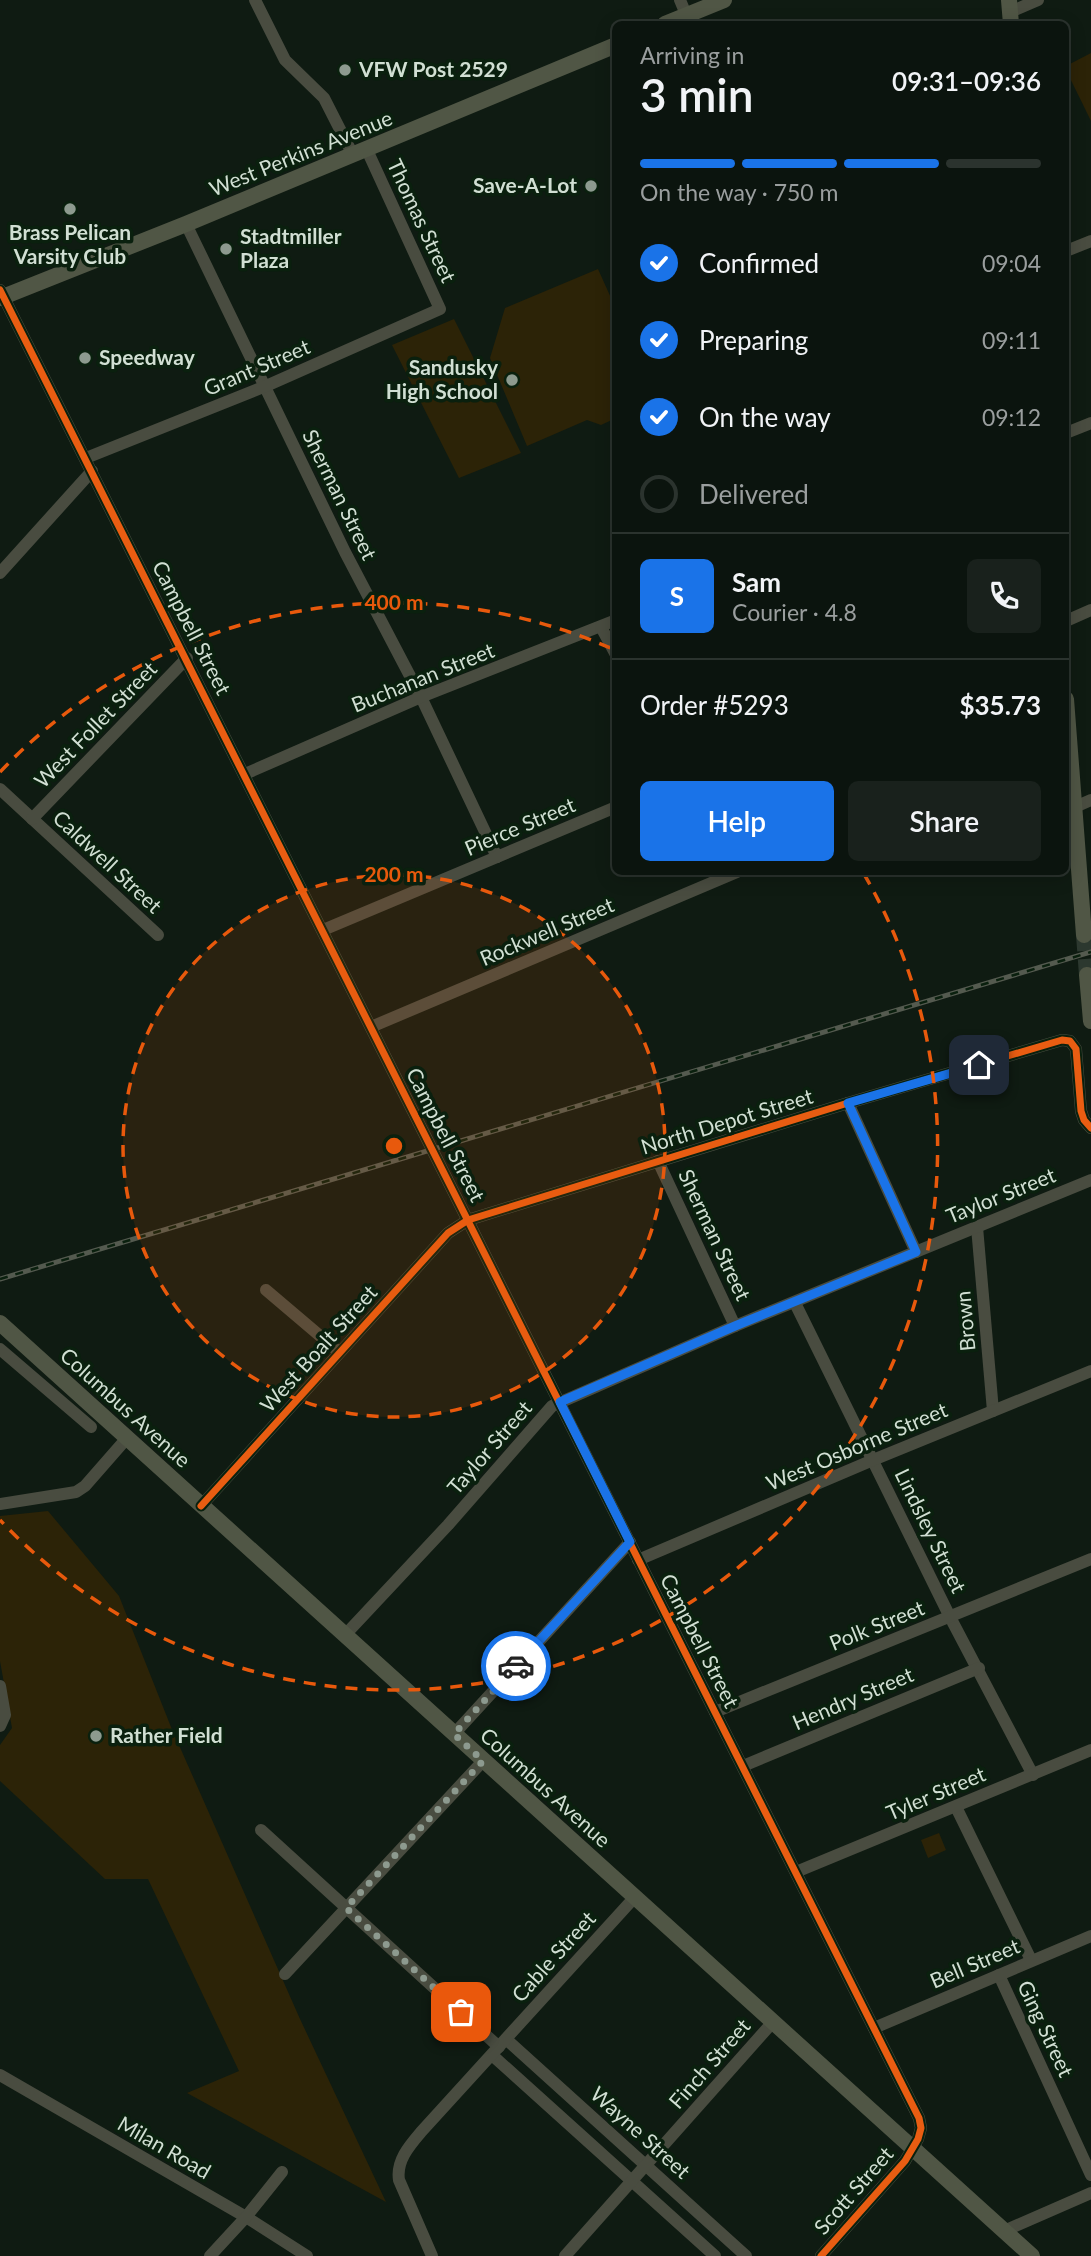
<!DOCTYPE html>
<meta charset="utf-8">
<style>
body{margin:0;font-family:Lato,sans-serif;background:#19211c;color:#f1f3f6;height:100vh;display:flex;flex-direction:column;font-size:26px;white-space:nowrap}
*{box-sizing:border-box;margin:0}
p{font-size:23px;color:#9a9e9e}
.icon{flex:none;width:38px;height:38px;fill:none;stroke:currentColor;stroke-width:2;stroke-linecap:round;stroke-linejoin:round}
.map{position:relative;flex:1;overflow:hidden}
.sheet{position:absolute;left:612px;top:21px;width:457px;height:854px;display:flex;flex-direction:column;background:#0b140e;border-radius:10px;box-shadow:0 4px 18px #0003,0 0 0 2px #2b332e}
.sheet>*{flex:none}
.pin{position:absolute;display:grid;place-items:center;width:60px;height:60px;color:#fff;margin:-30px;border-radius:14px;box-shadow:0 4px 10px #0006}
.courier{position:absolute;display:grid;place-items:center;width:70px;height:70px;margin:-35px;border:5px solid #1a73e8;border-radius:50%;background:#fff;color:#222;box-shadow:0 2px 9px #0007}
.headline em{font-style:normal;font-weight:600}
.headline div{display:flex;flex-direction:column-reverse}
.headline{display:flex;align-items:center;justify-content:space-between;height:119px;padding:0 28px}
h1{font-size:46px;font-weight:600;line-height:52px}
.bar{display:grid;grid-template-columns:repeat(4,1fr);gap:10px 7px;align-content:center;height:84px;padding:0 28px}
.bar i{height:9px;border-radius:5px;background:#2b332e}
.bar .on{background:#1a73e8}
.bar p{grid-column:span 4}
.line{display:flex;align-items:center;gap:18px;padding:0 28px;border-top:2px solid #2b332e}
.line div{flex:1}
.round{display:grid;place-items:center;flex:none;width:74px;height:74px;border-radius:10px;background:#19211c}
ol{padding:0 28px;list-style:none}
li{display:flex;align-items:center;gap:21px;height:77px}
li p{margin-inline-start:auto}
li .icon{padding:7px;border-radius:50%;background:#1a73e8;color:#fff;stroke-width:4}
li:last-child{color:#9a9e9e}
li i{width:38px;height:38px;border:4px solid #2b332e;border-radius:50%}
.cta{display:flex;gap:14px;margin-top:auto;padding:14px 28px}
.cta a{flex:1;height:80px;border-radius:10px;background:#1a73e8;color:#fff;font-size:28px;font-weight:600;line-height:80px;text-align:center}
.cta a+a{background:#19211c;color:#f1f3f6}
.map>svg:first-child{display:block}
.green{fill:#2c2307}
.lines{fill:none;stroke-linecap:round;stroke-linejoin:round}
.major-tunnel{stroke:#2c382f;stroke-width:16;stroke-dasharray:16 8;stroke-linecap:butt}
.minor{stroke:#494c40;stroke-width:12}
.major{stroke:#505645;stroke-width:16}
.rail-casing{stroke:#545a4f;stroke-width:5}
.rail{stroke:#0a200e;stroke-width:2.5;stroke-dasharray:8;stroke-linecap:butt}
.cycleway-casing{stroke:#0a200e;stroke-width:11}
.cycleway{stroke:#e95d12;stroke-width:7}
.done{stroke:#8d9a8f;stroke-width:7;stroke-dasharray:0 12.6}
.route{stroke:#1a73e8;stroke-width:9}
.ring{fill:none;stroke:#e8590c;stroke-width:3.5;stroke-dasharray:12 9}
.poi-dot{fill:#8d9a8f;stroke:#0a200e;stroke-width:2.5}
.labels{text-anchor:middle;stroke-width:7;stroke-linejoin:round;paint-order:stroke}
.poi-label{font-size:21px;font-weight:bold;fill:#d1dfd3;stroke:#0a200e;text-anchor:start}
.street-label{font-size:21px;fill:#d1dfd3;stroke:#0a200e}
.centre{fill:#e8590c;stroke:#0a200e;stroke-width:3.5}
.ring-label{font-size:21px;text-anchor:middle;font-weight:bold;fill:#e8590c;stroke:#0a200e;stroke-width:7;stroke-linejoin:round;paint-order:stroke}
</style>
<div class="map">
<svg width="1091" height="2256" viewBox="0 0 1091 2256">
<rect width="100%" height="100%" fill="#0f1b12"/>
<g class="green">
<path d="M 1091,53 L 1091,121 L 1066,70 L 1066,66 Z"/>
<path d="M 598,269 L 616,309 L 616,418 L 601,425 L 587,420 L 527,446 L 490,358 L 505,308 Z"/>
<path d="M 454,319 L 521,453 L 459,478 L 392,345 Z"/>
<path d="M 48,1511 L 119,1596 L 171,1727 L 300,2019 L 386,2202 L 187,2093 L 239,2071 L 148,1879 L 105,1879 L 0,1781 L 0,1745 L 12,1728 L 0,1661 L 0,1516 Z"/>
<path d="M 939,1833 L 946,1850 L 928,1858 L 921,1840 Z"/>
</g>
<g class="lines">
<path class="major-tunnel" d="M 1084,935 L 1087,975"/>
<g class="minor">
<path d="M 255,0 L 285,60 L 324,98 L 353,155"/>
<path d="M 680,0 L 690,24"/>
<path d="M 1010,12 L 1038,0"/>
<path d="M 186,224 L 345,552 L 421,697 L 497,857"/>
<path d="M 1066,251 L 1091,241"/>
<path d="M 0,290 L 919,2118 L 921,2128 L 918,2139 L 905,2161 L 821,2256"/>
<path d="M 1066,433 L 1091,423"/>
<path d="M 86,458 L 266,386 L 440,309 L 367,150"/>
<path d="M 0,573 L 92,471"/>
<path d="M 1066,621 L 1091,610"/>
<path d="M 601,627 L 616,655"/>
<path d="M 245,774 L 421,697 L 616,620"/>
<path d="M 0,789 L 158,935"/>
<path d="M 1075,807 L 1091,800"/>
<path d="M 32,819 L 187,658"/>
<path d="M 323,930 L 616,807"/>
<path d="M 371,1027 L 737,872"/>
<path d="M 848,1103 L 916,1252"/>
<path d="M 658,1161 L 735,1326"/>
<path d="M 977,1227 L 993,1411"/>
<path d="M 266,1290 L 339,1352"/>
<path d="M 795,1303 L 950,1617 L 1033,1775"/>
<path d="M 0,1349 L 91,1427"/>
<path d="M 0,1504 L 76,1492 L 85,1486 L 127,1438"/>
<path d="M 201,1506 L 448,1233 L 468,1220 L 848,1103 L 1062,1040 L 1070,1041 L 1076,1049 L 1081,1111 L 1084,1120 L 1091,1128"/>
<path d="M 638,1560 L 873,1460 L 1091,1371"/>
<path d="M 345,1635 L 448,1525 L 552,1406 L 735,1326 L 1091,1180"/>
<path d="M 0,1686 L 5,1715 L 0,1726"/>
<path d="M 715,1712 L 1091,1559"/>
<path d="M 454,1734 L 630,1542"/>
<path d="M 743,1766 L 979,1668"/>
<path d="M 956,1807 L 1031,1960"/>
<path d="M 261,1830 L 499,2047"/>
<path d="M 796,1872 L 1091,1750"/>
<path d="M 285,1974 L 483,1761"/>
<path d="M 999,1975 L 1091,2175"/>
<path d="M 874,2028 L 1091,1936"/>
<path d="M 507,2040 L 746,2256"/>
<path d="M 492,2055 L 715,2256"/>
<path d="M 0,2075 L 246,2217 L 307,2256"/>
<path d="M 1004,2231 L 1091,2193"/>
<path d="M 210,2256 L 246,2217 L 282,2172"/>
<path d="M 432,2256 L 399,2180 C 396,2161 409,2146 421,2132 L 634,1898"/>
<path d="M 565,2256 L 772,2023"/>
</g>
<g class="major">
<path d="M 1009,0 L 1011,24"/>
<path d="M 665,24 L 724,0"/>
<path d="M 0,298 L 186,224 L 616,45"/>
<path d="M 1066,699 L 1084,935"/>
<path d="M 1087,975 L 1091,1021"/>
<path d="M 0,1323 L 1032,2256"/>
</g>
<g class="rail-casing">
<path id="rail" d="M 0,1279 L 1091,952"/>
</g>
<use href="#rail" class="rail"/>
<g class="cycleway-casing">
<g id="cycleway">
<path d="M 0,290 L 919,2118 L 921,2128 L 918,2139 L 905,2161 L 821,2256"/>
<path d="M 201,1506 L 448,1233 L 468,1220 L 848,1103 L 1062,1040 L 1070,1041 L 1076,1049 L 1081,1111 L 1084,1120 L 1091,1128"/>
</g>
</g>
<use href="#cycleway" class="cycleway"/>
</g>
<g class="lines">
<path class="done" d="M 461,2012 L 346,1908 L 483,1761 L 454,1734 L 516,1666"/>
<path class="route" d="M 516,1666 L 630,1542 L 560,1402 L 735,1326 L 916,1252 L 848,1103 L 979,1065"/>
</g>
<circle cx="394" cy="1146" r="271" fill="#e8590c" fill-opacity=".12"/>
<g class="ring">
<circle cx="394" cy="1146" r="271"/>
<path d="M0 772A543 543 0 0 1 615 650M864 874A543 543 0 0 1 0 1520"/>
</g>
<g class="poi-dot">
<circle cx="345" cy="70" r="7"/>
<circle cx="591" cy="186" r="7"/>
<circle cx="70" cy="209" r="7"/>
<circle cx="226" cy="249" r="7"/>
<circle cx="85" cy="358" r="7"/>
<circle cx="512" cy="380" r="7"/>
<circle cx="96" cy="1736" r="7"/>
</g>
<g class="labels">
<g class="poi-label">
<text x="359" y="77">VFW Post 2529</text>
<text x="577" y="193" text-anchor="end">Save-A-Lot</text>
<text x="70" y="240" text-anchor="middle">Brass Pelican<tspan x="70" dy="24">Varsity Club</tspan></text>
<text x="240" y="244">Stadtmiller<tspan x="240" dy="24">Plaza</tspan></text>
<text x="99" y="365">Speedway</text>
<text x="498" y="375" text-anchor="end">Sandusky<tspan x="498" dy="24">High School</tspan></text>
<text x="110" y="1743">Rather Field</text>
</g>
<g class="street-label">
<text transform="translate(301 154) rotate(-22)" y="7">West Perkins Avenue</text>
<text transform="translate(421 221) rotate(65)" y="7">Thomas Street</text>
<text transform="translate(257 368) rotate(-23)" y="7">Grant Street</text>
<text transform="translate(339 495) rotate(64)" y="7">Sherman Street</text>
<text transform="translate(191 628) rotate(63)" y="7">Campbell Street</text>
<text transform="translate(423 678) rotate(-22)" y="7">Buchanan Street</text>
<text transform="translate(96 725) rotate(-46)" y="7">West Follet Street</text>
<text transform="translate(520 827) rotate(-23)" y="7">Pierce Street</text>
<text transform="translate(107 862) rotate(43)" y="7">Caldwell Street</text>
<text transform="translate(547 932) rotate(-23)" y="7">Rockwell Street</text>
<text transform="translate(727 1122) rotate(-17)" y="7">North Depot Street</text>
<text transform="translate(445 1135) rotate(63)" y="7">Campbell Street</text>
<text transform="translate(1001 1196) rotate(-22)" y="7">Taylor Street</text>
<text transform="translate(714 1235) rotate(65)" y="7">Sherman Street</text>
<text transform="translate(966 1321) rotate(-95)" y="7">Brown</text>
<text transform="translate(319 1349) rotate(-48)" y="7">West Boalt Street</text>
<text transform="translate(125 1408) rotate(42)" y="7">Columbus Avenue</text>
<text transform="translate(857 1447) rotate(-23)" y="7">West Osborne Street</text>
<text transform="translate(490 1448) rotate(-49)" y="7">Taylor Street</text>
<text transform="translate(930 1531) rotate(64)" y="7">Lindsley Street</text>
<text transform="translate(877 1626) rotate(-22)" y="7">Polk Street</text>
<text transform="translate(699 1641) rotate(63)" y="7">Campbell Street</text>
<text transform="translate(853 1699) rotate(-23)" y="7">Hendry Street</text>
<text transform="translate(545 1788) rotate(42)" y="7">Columbus Avenue</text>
<text transform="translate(936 1794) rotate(-23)" y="7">Tyler Street</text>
<text transform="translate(554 1957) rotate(-48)" y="7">Cable Street</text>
<text transform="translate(975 1964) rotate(-23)" y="7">Bell Street</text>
<text transform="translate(1045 2029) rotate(65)" y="7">Ging Street</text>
<text transform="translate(710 2064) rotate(-49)" y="7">Finch Street</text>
<text transform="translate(640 2133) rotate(42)" y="7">Wayne Street</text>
<text transform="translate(164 2148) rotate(30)" y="7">Milan Road</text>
<text transform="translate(854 2191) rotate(-49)" y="7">Scott Street</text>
</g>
</g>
<circle cx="394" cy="1146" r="10" class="centre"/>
<g class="ring-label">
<text x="394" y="610">400 m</text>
<text x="394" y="882">200 m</text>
</g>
</svg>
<div class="pin" style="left:461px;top:2012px;background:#ea580c"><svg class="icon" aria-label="bag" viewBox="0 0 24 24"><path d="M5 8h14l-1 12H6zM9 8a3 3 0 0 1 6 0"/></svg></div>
<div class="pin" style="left:979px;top:1065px;background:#1f2937"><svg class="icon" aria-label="home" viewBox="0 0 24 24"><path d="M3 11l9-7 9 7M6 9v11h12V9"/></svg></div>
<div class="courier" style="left:516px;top:1666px"><svg class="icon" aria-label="car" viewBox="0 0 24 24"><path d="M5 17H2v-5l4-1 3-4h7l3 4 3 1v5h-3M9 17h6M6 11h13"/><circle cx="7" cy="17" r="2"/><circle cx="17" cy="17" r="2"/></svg></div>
<section class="sheet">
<div class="headline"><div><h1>3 min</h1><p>Arriving in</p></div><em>09:31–09:36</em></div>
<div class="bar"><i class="on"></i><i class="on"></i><i class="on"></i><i></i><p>On the way · 750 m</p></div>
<ol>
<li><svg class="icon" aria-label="check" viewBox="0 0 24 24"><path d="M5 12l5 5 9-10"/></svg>Confirmed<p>09:04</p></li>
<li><svg class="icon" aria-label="check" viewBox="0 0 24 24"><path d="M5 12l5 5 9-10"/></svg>Preparing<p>09:11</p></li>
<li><svg class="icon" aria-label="check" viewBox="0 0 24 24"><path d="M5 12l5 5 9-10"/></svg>On the way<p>09:12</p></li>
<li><i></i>Delivered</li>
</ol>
<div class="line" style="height:126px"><b class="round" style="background:#1a73e8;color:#fff">S</b><div><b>Sam</b><p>Courier · 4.8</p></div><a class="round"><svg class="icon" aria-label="phone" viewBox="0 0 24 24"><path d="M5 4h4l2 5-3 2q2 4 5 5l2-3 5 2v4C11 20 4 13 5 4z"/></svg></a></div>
<div class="line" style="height:91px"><div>Order #5293</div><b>$35.73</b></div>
<div class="cta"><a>Help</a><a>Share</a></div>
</section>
</div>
